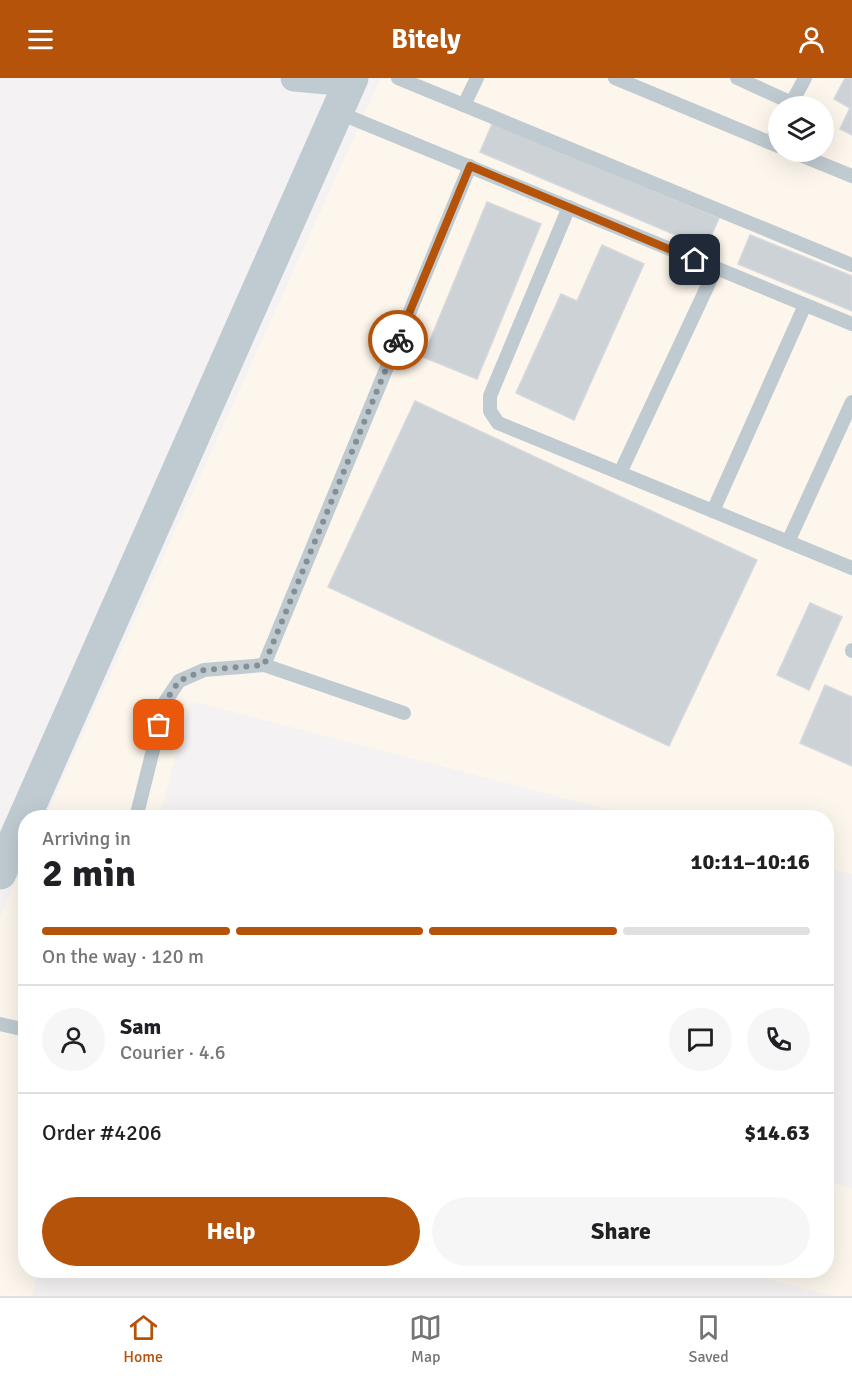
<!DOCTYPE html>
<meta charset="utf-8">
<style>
body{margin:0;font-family:Signika,sans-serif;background:#f6f6f6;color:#202124;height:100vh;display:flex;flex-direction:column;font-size:22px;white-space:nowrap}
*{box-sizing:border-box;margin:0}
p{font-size:20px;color:#757577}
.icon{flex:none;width:33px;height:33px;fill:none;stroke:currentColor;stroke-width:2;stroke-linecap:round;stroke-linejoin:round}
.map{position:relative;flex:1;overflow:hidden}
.sheet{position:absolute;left:18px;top:732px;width:816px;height:468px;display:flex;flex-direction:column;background:#fff;border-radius:24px;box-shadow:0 6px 24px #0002}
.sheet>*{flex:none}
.controls{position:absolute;left:768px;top:18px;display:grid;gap:12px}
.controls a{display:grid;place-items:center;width:66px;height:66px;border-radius:50%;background:#fff;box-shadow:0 6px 24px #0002;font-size:30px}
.pin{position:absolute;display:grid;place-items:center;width:51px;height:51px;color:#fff;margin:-26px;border-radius:12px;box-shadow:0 3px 9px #0006}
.courier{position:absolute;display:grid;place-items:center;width:60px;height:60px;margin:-30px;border:4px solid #b45309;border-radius:50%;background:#fff;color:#222;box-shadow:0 2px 8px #0007}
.head em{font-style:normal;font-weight:700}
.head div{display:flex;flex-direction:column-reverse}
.head{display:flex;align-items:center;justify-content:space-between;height:102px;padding:0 24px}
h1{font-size:39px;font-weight:700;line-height:45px}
.bar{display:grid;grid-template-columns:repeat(4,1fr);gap:9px 6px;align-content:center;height:72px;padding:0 24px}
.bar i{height:8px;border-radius:4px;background:#e0e0e0}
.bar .selected{background:#b45309}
.bar p{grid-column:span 4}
.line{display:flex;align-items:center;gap:15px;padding:0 24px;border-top:2px solid #e0e0e0}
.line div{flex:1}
.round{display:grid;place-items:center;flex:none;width:63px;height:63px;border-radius:32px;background:#f6f6f6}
.primary-button{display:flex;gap:12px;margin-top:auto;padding:12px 24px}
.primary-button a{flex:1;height:69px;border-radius:36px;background:#b45309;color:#fff;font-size:24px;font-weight:700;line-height:69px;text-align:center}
.primary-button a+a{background:#f6f6f6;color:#202124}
header{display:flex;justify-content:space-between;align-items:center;height:78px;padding:0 24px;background:#b45309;color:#fff;font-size:27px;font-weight:700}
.tabs{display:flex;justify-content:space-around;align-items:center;height:84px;border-top:2px solid #e0e0e0;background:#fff;font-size:16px;color:#757577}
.tabs a{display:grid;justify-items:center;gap:3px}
.tabs .selected{color:#b45309}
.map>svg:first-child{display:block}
.commercial{fill:#fdf6ec;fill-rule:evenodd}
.building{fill:#cdd2d6;stroke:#d5d9dd;stroke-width:1.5}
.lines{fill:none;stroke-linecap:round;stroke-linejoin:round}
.service{stroke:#bfcbd1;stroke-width:14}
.minor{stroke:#bfcbd1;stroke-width:27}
.tertiary{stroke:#bfcbd1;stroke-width:33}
.done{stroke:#848e93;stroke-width:6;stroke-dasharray:0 10.8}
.route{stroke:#b45309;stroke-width:8}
</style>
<header><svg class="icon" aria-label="menu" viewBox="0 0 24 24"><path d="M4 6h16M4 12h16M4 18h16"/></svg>Bitely<svg class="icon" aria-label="person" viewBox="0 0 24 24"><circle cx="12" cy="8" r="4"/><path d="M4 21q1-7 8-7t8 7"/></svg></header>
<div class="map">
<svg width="852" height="1218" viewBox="0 0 852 1218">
<rect width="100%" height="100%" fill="#f4f2f2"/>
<g class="commercial">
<path d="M 381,0 L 852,0 L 852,796 L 827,789 L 826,740 L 637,739 L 191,623 L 159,739 L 45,740 ZM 778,28 L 824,28 L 824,74 L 778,74 Z"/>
<path d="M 25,782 L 26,1192 L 39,1193 L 32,1218 L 0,1218 L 0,838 Z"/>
<path d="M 827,1103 L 852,1110 L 852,1218 L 833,1218 L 736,1193 L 826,1192 Z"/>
</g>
<g class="building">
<path d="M 845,0 L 852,0 L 852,57 L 840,51 L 850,30 L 834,21 Z"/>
<path d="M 493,44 L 719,140 L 706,170 L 480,74 Z"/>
<path d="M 487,124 L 541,146 L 477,301 L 423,279 Z"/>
<path d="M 750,157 L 852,198 L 852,233 L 738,186 Z"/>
<path d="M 602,167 L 644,186 L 574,342 L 516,315 L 561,216 L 577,223 Z"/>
<path d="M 415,323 L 757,482 L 669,668 L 328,509 Z"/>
<path d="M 810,525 L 842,539 L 809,612 L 777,597 Z"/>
<path d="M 825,607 L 852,619 L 852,688 L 800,665 Z"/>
</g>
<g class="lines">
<g class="service">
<path d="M 398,0 L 852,187"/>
<path d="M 615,0 L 778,68"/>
<path d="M 737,0 L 792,25"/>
<path d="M 464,27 L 477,0"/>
<path d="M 790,28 L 805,0"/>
<path d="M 337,34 L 852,246"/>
<path d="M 771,64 L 778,50"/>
<path d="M 793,74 L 852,98"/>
<path d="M 569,129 L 490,318 L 490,333 L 498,345 L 852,490"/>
<path d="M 620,395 L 716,190"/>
<path d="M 713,433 L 805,227"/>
<path d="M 788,464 L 852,324"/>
<path d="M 852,572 L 852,573"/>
<path d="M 264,587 L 470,88"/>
<path d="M 136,740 L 165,624 L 179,603 L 204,592 L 264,587 L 404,635"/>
<path d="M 0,946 L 26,952"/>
</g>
<path class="minor" d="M 294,0 L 350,5"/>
<path class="tertiary" d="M 0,795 L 352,0"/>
</g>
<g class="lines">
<path class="done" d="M 159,647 L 165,624 L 179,603 L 204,592 L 264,587 L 398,262"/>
<path class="route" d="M 398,262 L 470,88 L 695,182"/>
</g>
</svg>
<div class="controls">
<a><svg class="icon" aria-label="layers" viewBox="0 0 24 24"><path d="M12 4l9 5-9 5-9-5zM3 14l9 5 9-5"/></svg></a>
</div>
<div class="pin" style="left:159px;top:647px;background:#ea580c"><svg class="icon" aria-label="bag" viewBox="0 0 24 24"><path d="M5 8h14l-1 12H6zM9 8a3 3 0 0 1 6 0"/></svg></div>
<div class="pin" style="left:695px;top:182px;background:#1f2937"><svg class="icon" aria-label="home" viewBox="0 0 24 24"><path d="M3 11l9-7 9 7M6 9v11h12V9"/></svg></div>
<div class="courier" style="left:398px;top:262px"><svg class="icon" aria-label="bike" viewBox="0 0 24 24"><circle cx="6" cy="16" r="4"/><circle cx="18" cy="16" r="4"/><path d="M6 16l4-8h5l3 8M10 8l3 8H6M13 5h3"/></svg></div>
<section class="sheet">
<div class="head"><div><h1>2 min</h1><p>Arriving in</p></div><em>10:11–10:16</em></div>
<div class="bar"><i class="selected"></i><i class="selected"></i><i class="selected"></i><i></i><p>On the way · 120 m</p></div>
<div class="line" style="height:108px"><a class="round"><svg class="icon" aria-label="person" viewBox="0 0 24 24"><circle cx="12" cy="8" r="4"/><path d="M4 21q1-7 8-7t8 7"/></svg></a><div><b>Sam</b><p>Courier · 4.6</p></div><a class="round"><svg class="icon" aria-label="chat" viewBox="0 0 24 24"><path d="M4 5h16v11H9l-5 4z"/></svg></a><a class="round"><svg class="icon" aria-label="phone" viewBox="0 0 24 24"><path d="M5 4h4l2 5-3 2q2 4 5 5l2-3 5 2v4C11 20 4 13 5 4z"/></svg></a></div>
<div class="line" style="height:78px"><div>Order #4206</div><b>$14.63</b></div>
<div class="primary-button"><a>Help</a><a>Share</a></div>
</section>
</div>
<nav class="tabs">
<a class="selected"><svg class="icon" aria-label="home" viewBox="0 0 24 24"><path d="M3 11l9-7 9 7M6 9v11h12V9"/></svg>Home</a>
<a><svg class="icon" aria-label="map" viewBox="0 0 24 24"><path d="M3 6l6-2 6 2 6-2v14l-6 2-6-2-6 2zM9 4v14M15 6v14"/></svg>Map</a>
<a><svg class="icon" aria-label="saved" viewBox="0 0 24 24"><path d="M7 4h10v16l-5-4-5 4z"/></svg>Saved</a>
</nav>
